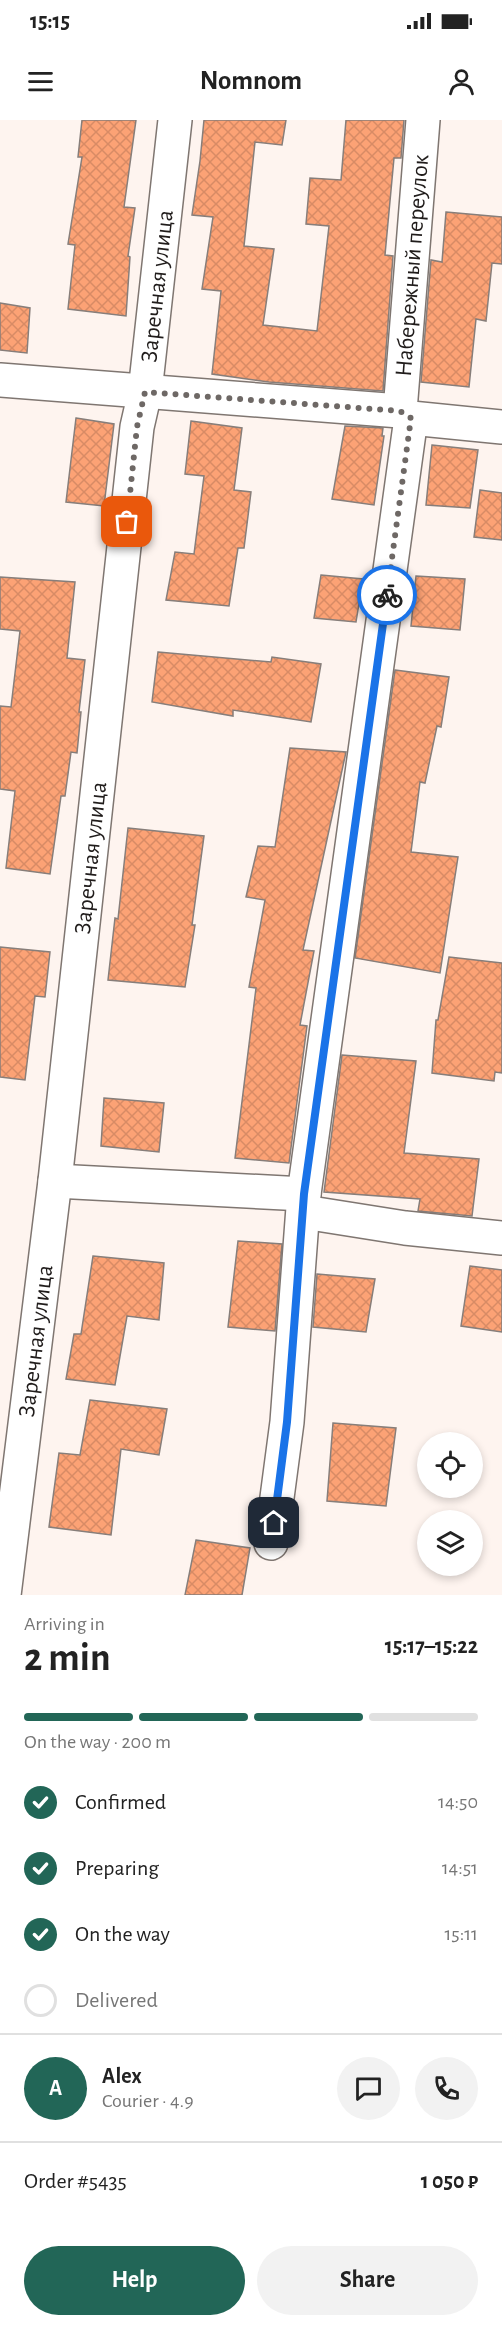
<!DOCTYPE html>
<meta charset="utf-8">
<style>
body{margin:0;font-family:"Alegreya Sans",sans-serif;background:#f2f2f2;color:#222;height:100vh;display:flex;flex-direction:column;font-size:22px;white-space:nowrap}
*{box-sizing:border-box;margin:0}
p{font-size:20px;color:#767676}
.icon{flex:none;width:33px;height:33px;fill:none;stroke:currentColor;stroke-width:2;stroke-linecap:round;stroke-linejoin:round}
.map{position:relative;height:1475px;overflow:hidden}
.drawer{display:flex;flex-direction:column;background:#fff;flex:1}
.drawer>*{flex:none}
.tools{position:absolute;left:417px;top:1312px;display:grid;gap:12px}
.tools a{display:grid;place-items:center;width:66px;height:66px;border-radius:50%;background:#fff;box-shadow:0 3px 9px #0003;font-size:30px}
.pin{position:absolute;display:grid;place-items:center;width:51px;height:51px;color:#fff;margin:-26px;border-radius:12px;box-shadow:0 3px 9px #0006}
.courier{position:absolute;display:grid;place-items:center;width:60px;height:60px;margin:-30px;border:4px solid #1a73e8;border-radius:50%;background:#fff;color:#222;box-shadow:0 2px 8px #0007}
.headline em{font-style:normal;font-weight:700}
.headline div{display:flex;flex-direction:column-reverse}
.headline{display:flex;align-items:center;justify-content:space-between;height:102px;padding:0 24px}
h1{font-size:39px;font-weight:700;line-height:45px}
.bar{display:grid;grid-template-columns:repeat(4,1fr);gap:9px 6px;align-content:center;height:72px;padding:0 24px}
.bar i{height:8px;border-radius:4px;background:#e0e0e0}
.bar .current{background:#226657}
.bar p{grid-column:span 4}
.line{display:flex;align-items:center;gap:15px;padding:0 24px;border-top:2px solid #e0e0e0}
.line div{flex:1}
.round{display:grid;place-items:center;flex:none;width:63px;height:63px;border-radius:32px;background:#f2f2f2}
ol{padding:0 24px;list-style:none}
li{display:flex;align-items:center;gap:18px;height:66px}
li p{margin-inline-start:auto}
li .icon{padding:6px;border-radius:50%;background:#226657;color:#fff;stroke-width:4}
li:last-child{color:#767676}
li i{width:33px;height:33px;border:3px solid #e0e0e0;border-radius:50%}
.primary-button{display:flex;gap:12px;margin-top:auto;padding:12px 24px}
.primary-button a{flex:1;height:69px;border-radius:36px;background:#226657;color:#fff;font-size:24px;font-weight:700;line-height:69px;text-align:center}
.primary-button a+a{background:#f2f2f2;color:#222}
.status{display:flex;justify-content:space-between;align-items:center;height:42px;padding:0 30px;background:#fff;direction:ltr}
.status svg{height:16px;fill:currentColor}
header{display:flex;justify-content:space-between;align-items:center;height:78px;padding:0 24px;background:#fff;font-size:27px;font-weight:700}
.map>svg:first-child{display:block}
.building{fill:url(#building-cross-hatch);stroke:#877e7a;stroke-width:1.5}
.lines{fill:none;stroke-linecap:round;stroke-linejoin:round}
.minor-casing{stroke:#7f7671;stroke-width:36}
.minor{stroke:#fff;stroke-width:33}
.done{stroke:#6e6865;stroke-width:6;stroke-dasharray:0 10.8}
.route{stroke:#1a73e8;stroke-width:8}
.labels{text-anchor:middle;stroke-width:4.5;stroke-linejoin:round;paint-order:stroke}
.street-label{font-size:24px;fill:#201c1b;stroke:#fff}
</style>
<div class="status"><b>15:15</b><svg viewBox="0 0 49 12"><path d="M0 12V9h3v3zM5 12V6h3v6zM10 12V3h3v9zM15 12V0h3v12zM26 1h20v11H26zM47 4h2v5h-2z"/></svg></div>
<header><svg class="icon" aria-label="menu" viewBox="0 0 24 24"><path d="M4 6h16M4 12h16M4 18h16"/></svg>Nomnom<svg class="icon" aria-label="person" viewBox="0 0 24 24"><circle cx="12" cy="8" r="4"/><path d="M4 21q1-7 8-7t8 7"/></svg></header>
<div class="map">
<svg width="502" height="1475" viewBox="0 0 502 1475">
<defs>
<pattern id="building-cross-hatch" width="8" height="8" patternUnits="userSpaceOnUse" patternTransform="scale(1.5)"><rect width="8" height="8" fill="#fca275"/><path d="M0 0l8 8M0 8l8-8" fill="none" stroke="#d88b65"/></pattern>
</defs>
<rect width="100%" height="100%" fill="#fef4ef"/>
<g class="building">
<path d="M 82,0 L 136,0 L 124,87 L 135,88 L 128,136 L 130,137 L 126,196 L 68,189 L 75,125 L 68,124 L 82,37 L 78,37 Z"/>
<path d="M 204,0 L 286,0 L 282,25 L 255,22 L 244,126 L 274,129 L 263,205 L 317,211 L 329,106 L 306,104 L 310,58 L 341,60 L 346,0 L 404,0 L 401,38 L 394,38 L 385,135 L 393,136 L 383,271 L 269,262 L 212,254 L 221,171 L 202,169 L 213,97 L 192,95 L 200,41 Z"/>
<path d="M 446,92 L 502,97 L 502,144 L 492,143 L 486,201 L 476,199 L 469,267 L 421,262 L 431,140 L 442,142 Z"/>
<path d="M 0,183 L 30,188 L 27,233 L 0,230 Z"/>
<path d="M 76,298 L 114,304 L 104,386 L 66,382 Z"/>
<path d="M 191,301 L 242,308 L 234,370 L 251,372 L 244,428 L 238,428 L 229,486 L 166,480 L 175,432 L 194,434 L 204,356 L 185,354 Z"/>
<path d="M 345,306 L 383,308 L 382,316 L 384,316 L 374,385 L 332,379 Z"/>
<path d="M 432,325 L 478,330 L 470,388 L 426,385 Z"/>
<path d="M 480,370 L 502,373 L 502,420 L 474,417 Z"/>
<path d="M 321,455 L 363,459 L 356,502 L 314,498 Z"/>
<path d="M 416,456 L 465,459 L 460,510 L 411,506 Z"/>
<path d="M 0,457 L 75,462 L 67,538 L 85,540 L 79,592 L 81,592 L 77,633 L 71,632 L 65,676 L 61,676 L 50,754 L 6,748 L 15,671 L 0,669 L 0,586 L 11,587 L 20,511 L 0,509 Z"/>
<path d="M 158,532 L 271,542 L 272,537 L 321,544 L 311,602 L 233,590 L 233,596 L 152,582 Z"/>
<path d="M 395,550 L 449,557 L 441,607 L 437,606 L 425,663 L 420,662 L 411,732 L 458,737 L 440,853 L 355,838 Z"/>
<path d="M 290,628 L 346,632 L 303,830 L 314,831 L 300,905 L 307,906 L 289,1043 L 235,1038 L 256,868 L 249,867 L 265,780 L 246,777 L 258,726 L 275,727 Z"/>
<path d="M 128,708 L 204,716 L 192,805 L 195,805 L 185,867 L 108,860 L 115,798 L 118,799 Z"/>
<path d="M 0,827 L 50,832 L 45,877 L 35,876 L 25,960 L 0,957 Z"/>
<path d="M 449,837 L 502,843 L 502,953 L 495,952 L 494,961 L 432,953 L 436,900 L 438,900 Z"/>
<path d="M 342,935 L 416,941 L 404,1033 L 479,1039 L 472,1096 L 418,1091 L 420,1079 L 324,1072 Z"/>
<path d="M 104,978 L 164,983 L 159,1032 L 101,1026 Z"/>
<path d="M 238,1121 L 282,1124 L 275,1211 L 228,1207 Z"/>
<path d="M 93,1136 L 164,1143 L 159,1200 L 127,1196 L 115,1265 L 66,1259 L 74,1214 L 81,1214 Z"/>
<path d="M 470,1146 L 502,1150 L 502,1212 L 461,1206 Z"/>
<path d="M 317,1154 L 375,1159 L 366,1212 L 313,1207 Z"/>
<path d="M 90,1280 L 167,1289 L 159,1335 L 121,1329 L 111,1415 L 49,1407 L 59,1333 L 80,1335 Z"/>
<path d="M 333,1303 L 396,1308 L 386,1386 L 327,1381 Z"/>
<path d="M 196,1420 L 250,1428 L 242,1475 L 185,1475 Z"/>
</g>
<g class="lines">
<g class="minor-casing">
<g id="minor">
<path d="M 0,260 L 400,291 L 411,298 L 502,307"/>
<path id="s1" d="M 400,291 L 423,0"/>
<path d="M 55,1061 L 304,1074"/>
<path d="M 304,1092 L 405,1108 L 502,1118"/>
<path d="M 271,1423 L 287,1302 L 304,1074 L 411,298"/>
<path id="s2" d="M 4,1475 L 55,1061 L 137,307 L 145,272 L 175,0"/>
</g>
</g>
<use href="#minor" class="minor"/>
</g>
<g class="lines">
<path class="done" d="M 127,402 L 137,307 L 145,272 L 400,291 L 411,298 L 387,475"/>
<path class="route" d="M 274,1403 L 287,1302 L 304,1074 L 387,475"/>
</g>
<g class="labels">
<g class="street-label">
<text dy="8" stroke="none"><textPath href="#s1" startOffset="146">Набережный переулок</textPath></text>
<text dy="8" stroke="none"><textPath href="#s2" startOffset="1318">Заречная улица</textPath></text>
<text dy="8" stroke="none"><textPath href="#s2" startOffset="742">Заречная улица</textPath></text>
<text dy="8" stroke="none"><textPath href="#s2" startOffset="256">Заречная улица</textPath></text>
</g>
</g>
</svg>
<div class="tools">
<a><svg class="icon" aria-label="locate" viewBox="0 0 24 24"><circle cx="12" cy="12" r="6"/><path d="M12 2v4M12 18v4M2 12h4M18 12h4"/></svg></a>
<a><svg class="icon" aria-label="layers" viewBox="0 0 24 24"><path d="M12 4l9 5-9 5-9-5zM3 14l9 5 9-5"/></svg></a>
</div>
<div class="pin" style="left:127px;top:402px;background:#ea580c"><svg class="icon" aria-label="bag" viewBox="0 0 24 24"><path d="M5 8h14l-1 12H6zM9 8a3 3 0 0 1 6 0"/></svg></div>
<div class="pin" style="left:274px;top:1403px;background:#1f2937"><svg class="icon" aria-label="home" viewBox="0 0 24 24"><path d="M3 11l9-7 9 7M6 9v11h12V9"/></svg></div>
<div class="courier" style="left:387px;top:475px"><svg class="icon" aria-label="bike" viewBox="0 0 24 24"><circle cx="6" cy="16" r="4"/><circle cx="18" cy="16" r="4"/><path d="M6 16l4-8h5l3 8M10 8l3 8H6M13 5h3"/></svg></div>
</div>
<section class="drawer">
<div class="headline"><div><h1>2 min</h1><p>Arriving in</p></div><em>15:17–15:22</em></div>
<div class="bar"><i class="current"></i><i class="current"></i><i class="current"></i><i></i><p>On the way · 200 m</p></div>
<ol>
<li><svg class="icon" aria-label="check" viewBox="0 0 24 24"><path d="M5 12l5 5 9-10"/></svg>Confirmed<p>14:50</p></li>
<li><svg class="icon" aria-label="check" viewBox="0 0 24 24"><path d="M5 12l5 5 9-10"/></svg>Preparing<p>14:51</p></li>
<li><svg class="icon" aria-label="check" viewBox="0 0 24 24"><path d="M5 12l5 5 9-10"/></svg>On the way<p>15:11</p></li>
<li><i></i>Delivered</li>
</ol>
<div class="line" style="height:108px"><b class="round" style="background:#226657;color:#fff">A</b><div><b>Alex</b><p>Courier · 4.9</p></div><a class="round"><svg class="icon" aria-label="chat" viewBox="0 0 24 24"><path d="M4 5h16v11H9l-5 4z"/></svg></a><a class="round"><svg class="icon" aria-label="phone" viewBox="0 0 24 24"><path d="M5 4h4l2 5-3 2q2 4 5 5l2-3 5 2v4C11 20 4 13 5 4z"/></svg></a></div>
<div class="line" style="height:78px"><div>Order #5435</div><b>1 050 ₽</b></div>
<div class="primary-button"><a>Help</a><a>Share</a></div>
</section>
